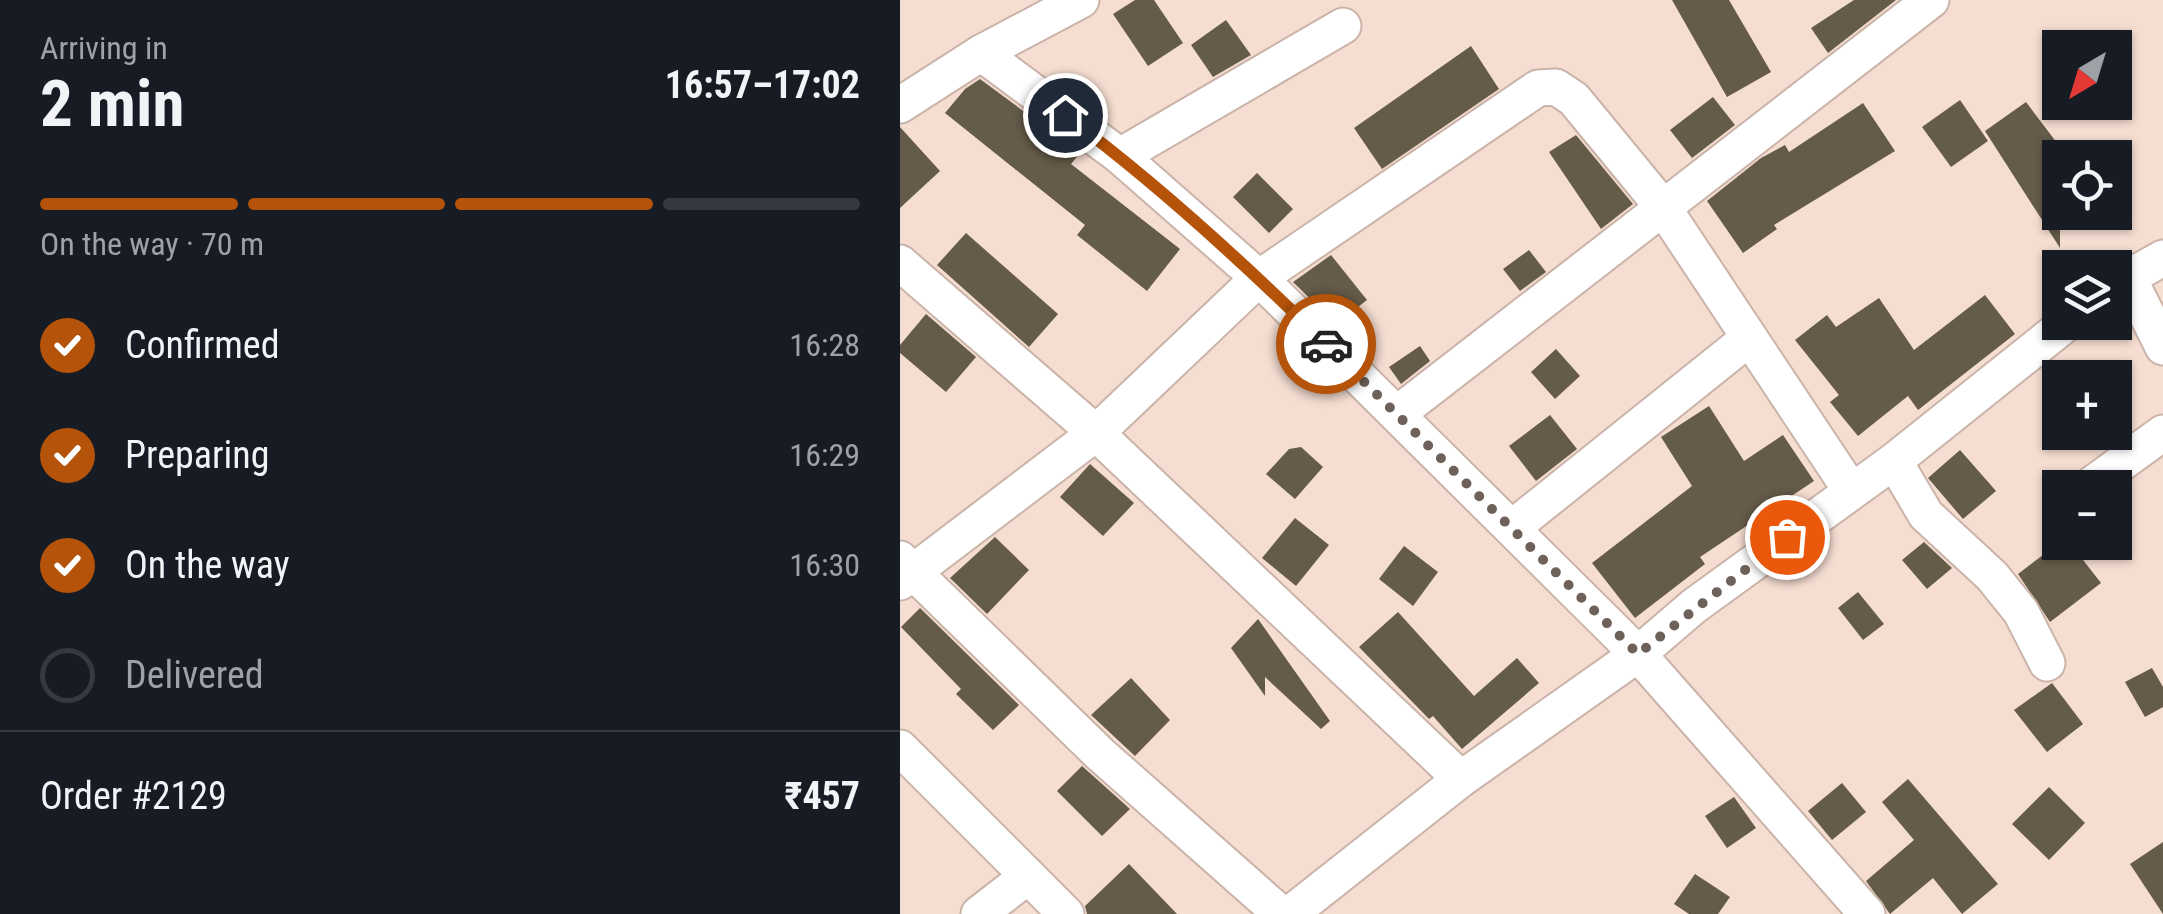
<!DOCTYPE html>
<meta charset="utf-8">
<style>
body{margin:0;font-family:"Roboto Condensed",sans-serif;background:#242831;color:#f1f3f6;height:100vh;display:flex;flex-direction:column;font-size:38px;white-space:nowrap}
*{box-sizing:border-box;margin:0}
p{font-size:32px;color:#9ea1a6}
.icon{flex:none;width:55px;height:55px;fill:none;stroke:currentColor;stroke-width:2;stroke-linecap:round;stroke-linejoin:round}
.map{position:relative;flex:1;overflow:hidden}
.drawer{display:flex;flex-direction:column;background:#171b24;width:900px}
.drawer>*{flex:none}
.needle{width:65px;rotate:218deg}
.fabs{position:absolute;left:1142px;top:30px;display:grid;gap:20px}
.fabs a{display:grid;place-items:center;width:90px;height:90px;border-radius:0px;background:#171b24;box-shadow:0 2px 8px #0004;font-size:50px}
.pin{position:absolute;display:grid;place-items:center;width:85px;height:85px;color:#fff;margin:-42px;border:5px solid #fff;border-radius:50%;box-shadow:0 2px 10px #0007}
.courier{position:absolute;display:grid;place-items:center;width:100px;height:100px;margin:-50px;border:8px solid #b45309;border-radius:50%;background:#fff;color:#222;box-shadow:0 2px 12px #0007}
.summary em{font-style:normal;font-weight:700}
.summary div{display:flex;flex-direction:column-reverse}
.summary{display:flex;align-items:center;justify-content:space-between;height:170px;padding:0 40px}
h1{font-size:65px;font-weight:700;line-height:75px}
.bar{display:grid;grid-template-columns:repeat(4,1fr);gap:15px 10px;align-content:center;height:120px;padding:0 40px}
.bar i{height:12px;border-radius:8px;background:#363941}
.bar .active{background:#b45309}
.bar p{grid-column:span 4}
.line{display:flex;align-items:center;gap:25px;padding:0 40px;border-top:2px solid #363941}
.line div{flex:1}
ol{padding:0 40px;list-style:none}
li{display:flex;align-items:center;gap:30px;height:110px}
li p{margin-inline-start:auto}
li .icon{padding:10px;border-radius:50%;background:#b45309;color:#fff;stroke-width:4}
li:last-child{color:#9ea1a6}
li i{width:55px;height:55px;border:5px solid #363941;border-radius:50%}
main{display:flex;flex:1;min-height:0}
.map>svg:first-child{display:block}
.building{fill:#655b49}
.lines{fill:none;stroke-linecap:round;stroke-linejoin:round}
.street-casing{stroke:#cab3a8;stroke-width:39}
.street{stroke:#fff;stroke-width:35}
.done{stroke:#6e615a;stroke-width:10;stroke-dasharray:0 18}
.route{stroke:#b45309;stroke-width:12}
</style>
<main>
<section class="drawer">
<div class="summary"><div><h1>2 min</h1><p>Arriving in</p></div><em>16:57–17:02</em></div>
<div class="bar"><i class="active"></i><i class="active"></i><i class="active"></i><i></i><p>On the way · 70 m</p></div>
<ol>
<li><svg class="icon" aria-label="check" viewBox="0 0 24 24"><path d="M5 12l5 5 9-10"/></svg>Confirmed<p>16:28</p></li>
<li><svg class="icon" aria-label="check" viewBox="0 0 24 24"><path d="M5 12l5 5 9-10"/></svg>Preparing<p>16:29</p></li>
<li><svg class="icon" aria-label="check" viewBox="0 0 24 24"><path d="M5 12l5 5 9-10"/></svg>On the way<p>16:30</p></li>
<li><i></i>Delivered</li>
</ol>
<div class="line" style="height:130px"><div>Order #2129</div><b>₹457</b></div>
</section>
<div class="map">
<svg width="1263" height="914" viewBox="0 0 1263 914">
<rect width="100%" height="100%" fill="#f5ddd1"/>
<g class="building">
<path d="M 235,0 L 254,0 L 283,43 L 248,66 L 213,14 Z"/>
<path d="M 772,0 L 829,0 L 871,72 L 827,97 Z"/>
<path d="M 954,0 L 996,0 L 928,53 L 911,28 Z"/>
<path d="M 326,20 L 351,55 L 313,77 L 291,45 Z"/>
<path d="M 571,46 L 599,89 L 482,169 L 454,128 Z"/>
<path d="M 80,79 L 180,153 L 171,164 L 280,249 L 247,291 L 177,235 L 185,225 L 45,113 L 65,89 Z"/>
<path d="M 813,97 L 835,125 L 792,158 L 770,130 Z"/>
<path d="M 1060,100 L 1088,141 L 1051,167 L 1022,127 Z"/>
<path d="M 1126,102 L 1160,147 L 1160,248 L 1085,131 Z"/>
<path d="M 963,103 L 995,151 L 874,225 L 877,229 L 843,253 L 807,201 L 861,158 L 885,145 L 889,152 Z"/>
<path d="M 0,127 L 40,171 L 0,208 Z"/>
<path d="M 676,135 L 733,204 L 701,229 L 649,152 Z"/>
<path d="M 357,173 L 393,209 L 369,233 L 333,197 Z"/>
<path d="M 66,233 L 158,314 L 129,347 L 37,265 Z"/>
<path d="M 629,250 L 646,272 L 620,291 L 603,269 Z"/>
<path d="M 431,255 L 467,300 L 436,324 L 393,282 Z"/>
<path d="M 1085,295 L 1115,334 L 1018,410 L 1008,396 L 958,436 L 930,402 L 939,395 L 895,340 L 927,315 L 936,327 L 979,298 L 1014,350 Z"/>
<path d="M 26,314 L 76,357 L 46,392 L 0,353 L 0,345 Z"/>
<path d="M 520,346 L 530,361 L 501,384 L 489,367 Z"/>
<path d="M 656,349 L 680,376 L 655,399 L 631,372 Z"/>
<path d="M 809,406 L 844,461 L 883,435 L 914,481 L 800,557 L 805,564 L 735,618 L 692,563 L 792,486 L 761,437 Z"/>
<path d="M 650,415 L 677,449 L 636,481 L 609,446 Z"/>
<path d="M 401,447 L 423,467 L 395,499 L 366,474 L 389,449 Z"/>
<path d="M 1060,450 L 1096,491 L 1063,519 L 1028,478 Z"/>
<path d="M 190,464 L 234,503 L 203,536 L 160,497 Z"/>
<path d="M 395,518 L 429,545 L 396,586 L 362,558 Z"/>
<path d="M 95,537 L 129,570 L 87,614 L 50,578 Z"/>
<path d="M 1024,542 L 1052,568 L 1027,589 L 1002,560 Z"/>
<path d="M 1160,542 L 1169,542 L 1201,583 L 1150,622 L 1118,574 Z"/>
<path d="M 504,546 L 538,572 L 513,606 L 479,579 Z"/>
<path d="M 958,592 L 984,624 L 963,640 L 938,608 Z"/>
<path d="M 20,608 L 119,705 L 93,730 L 56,694 L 61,689 L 1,627 Z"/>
<path d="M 498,612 L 574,696 L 617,658 L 639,683 L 562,749 L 533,716 L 529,719 L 459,647 Z"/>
<path d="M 358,619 L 430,721 L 421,729 L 365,677 L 365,696 L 331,648 Z"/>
<path d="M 1252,668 L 1263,687 L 1263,707 L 1245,717 L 1225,682 Z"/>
<path d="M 231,678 L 270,720 L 235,756 L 191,715 Z"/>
<path d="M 1152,683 L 1183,724 L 1147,752 L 1114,710 Z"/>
<path d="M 182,766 L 230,809 L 202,836 L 157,791 Z"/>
<path d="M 1008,779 L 1098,884 L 1062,914 L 1033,878 L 990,914 L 966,881 L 1014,840 L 982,802 Z"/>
<path d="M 942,783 L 966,812 L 932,840 L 908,811 Z"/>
<path d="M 1149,787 L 1185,823 L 1149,860 L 1112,824 Z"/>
<path d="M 834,797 L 856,828 L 827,848 L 805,816 Z"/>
<path d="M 1263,842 L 1263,914 L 1230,864 Z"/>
<path d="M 229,864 L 277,914 L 187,914 L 185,906 Z"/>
<path d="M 795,874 L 830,897 L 818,914 L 789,914 L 774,904 Z"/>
</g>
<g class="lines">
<g class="street-casing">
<g id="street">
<path d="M 81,53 L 220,156 L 359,278 L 738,654 L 967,914"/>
<path d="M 0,105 L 81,53 L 181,0"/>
<path d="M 220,156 L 443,26"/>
<path d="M 0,263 L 196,433 L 561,779"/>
<path d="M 1227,275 L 1263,347"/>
<path d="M 1215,285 L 1263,258"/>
<path d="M 497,414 L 1031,0"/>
<path d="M 994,461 L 1026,515 L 1092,576 L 1121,612 L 1147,663"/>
<path d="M 1187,488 L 1263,433"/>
<path d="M 612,528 L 848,339"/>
<path d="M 0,559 L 200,754 L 381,914"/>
<path d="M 0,582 L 196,433 L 359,278 L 638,88 L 656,87 L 674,99 L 762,206 L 950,489"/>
<path d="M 0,748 L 166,914"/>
<path d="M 79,914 L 128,876"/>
<path d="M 390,914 L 561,779 L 738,654 L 794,606 L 994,461 L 1168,322"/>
</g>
</g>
<use href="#street" class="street"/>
</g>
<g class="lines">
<path class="done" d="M 426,344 L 738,654 L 887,537"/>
<path class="route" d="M 165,115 C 258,184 344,263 426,344"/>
</g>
</svg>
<div class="fabs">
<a><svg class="needle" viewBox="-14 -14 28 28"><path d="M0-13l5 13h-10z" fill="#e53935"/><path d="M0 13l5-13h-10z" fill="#9ea1a6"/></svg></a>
<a><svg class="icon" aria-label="locate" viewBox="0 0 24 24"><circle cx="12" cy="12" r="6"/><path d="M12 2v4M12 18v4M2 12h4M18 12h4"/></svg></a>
<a><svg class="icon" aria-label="layers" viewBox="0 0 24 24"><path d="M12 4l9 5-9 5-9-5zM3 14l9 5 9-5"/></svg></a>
<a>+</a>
<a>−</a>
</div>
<div class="pin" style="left:887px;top:537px;background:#ea580c"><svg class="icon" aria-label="bag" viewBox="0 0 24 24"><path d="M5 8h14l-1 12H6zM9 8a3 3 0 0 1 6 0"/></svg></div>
<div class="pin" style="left:165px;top:115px;background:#1f2937"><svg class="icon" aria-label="home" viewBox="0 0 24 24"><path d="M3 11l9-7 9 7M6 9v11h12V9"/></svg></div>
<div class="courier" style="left:426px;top:344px"><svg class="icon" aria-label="car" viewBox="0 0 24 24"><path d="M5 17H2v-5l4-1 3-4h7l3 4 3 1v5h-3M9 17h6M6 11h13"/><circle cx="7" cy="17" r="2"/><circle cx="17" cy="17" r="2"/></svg></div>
</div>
</main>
